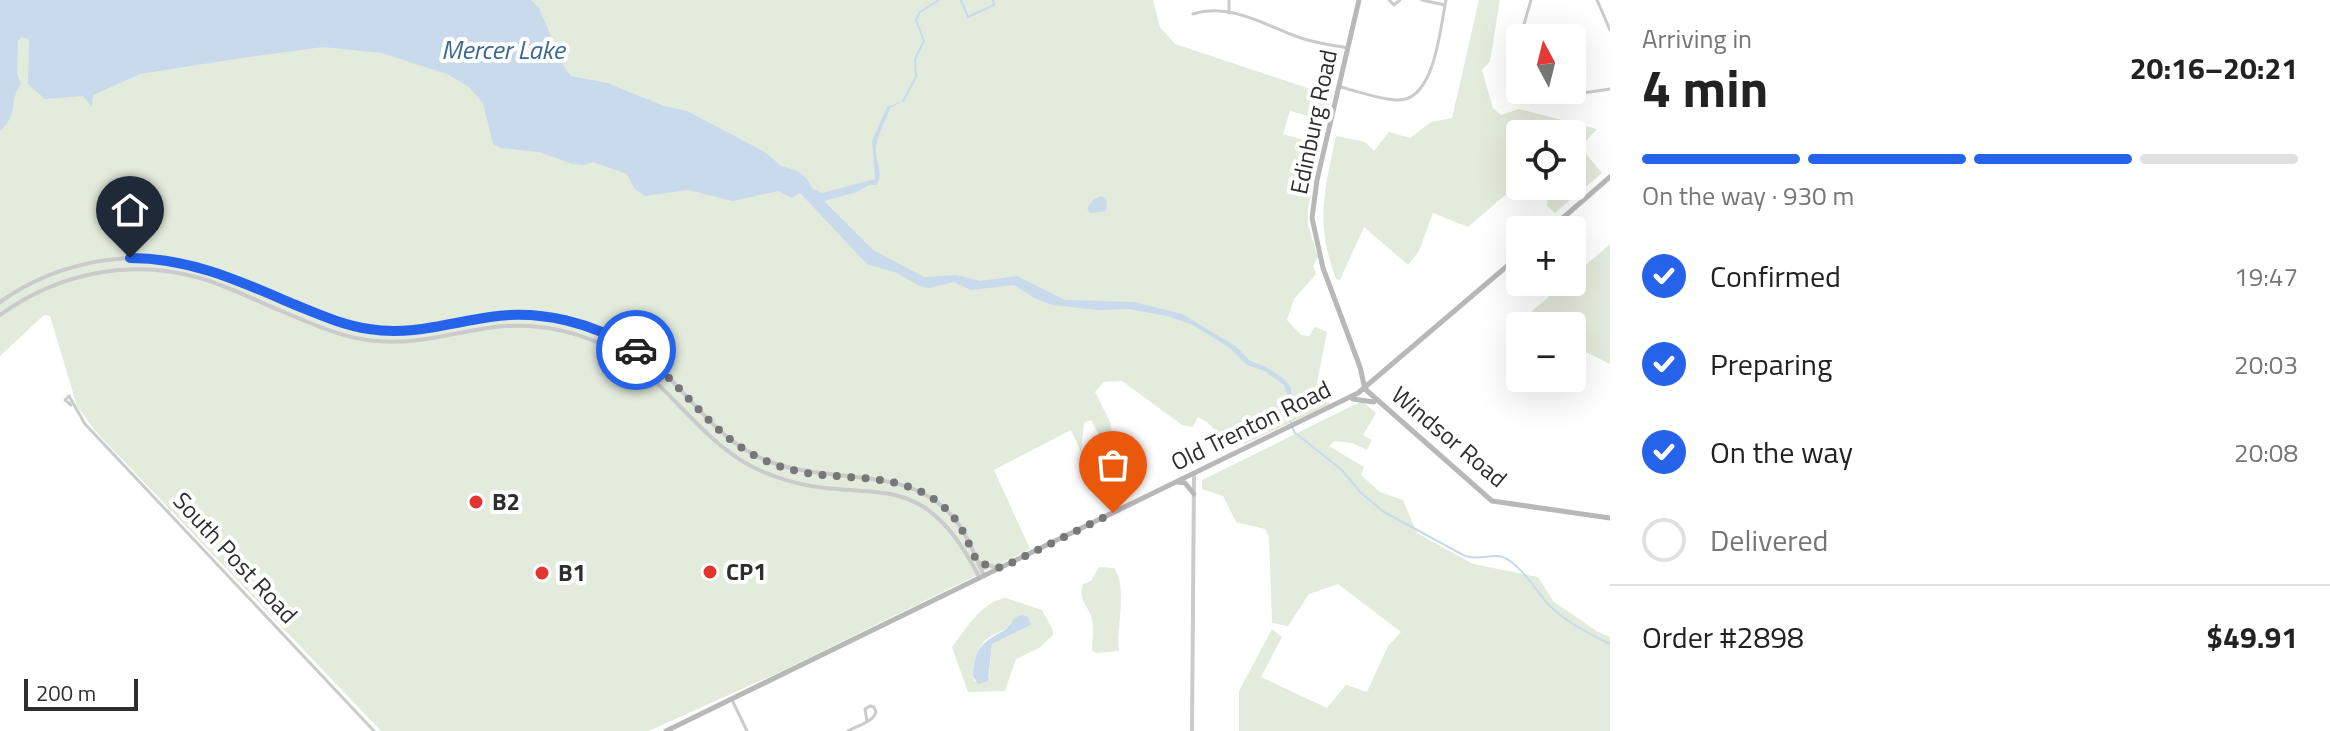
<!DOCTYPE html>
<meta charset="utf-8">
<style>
body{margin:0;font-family:"Titillium Web",sans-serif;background:#f2f2f2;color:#222;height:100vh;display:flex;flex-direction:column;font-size:30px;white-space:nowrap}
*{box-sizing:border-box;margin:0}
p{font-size:26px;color:#767676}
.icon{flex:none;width:44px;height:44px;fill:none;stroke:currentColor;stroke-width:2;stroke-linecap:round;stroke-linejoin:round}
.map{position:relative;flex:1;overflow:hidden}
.sheet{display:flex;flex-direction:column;background:#fff;width:720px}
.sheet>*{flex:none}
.needle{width:52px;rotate:353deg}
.controls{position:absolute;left:1506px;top:24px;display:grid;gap:16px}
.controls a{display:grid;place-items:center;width:80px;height:80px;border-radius:8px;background:#fff;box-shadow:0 8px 32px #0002;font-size:40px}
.scale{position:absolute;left:24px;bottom:20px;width:114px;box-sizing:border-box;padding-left:8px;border:4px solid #2e2e2e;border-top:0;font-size:22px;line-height:28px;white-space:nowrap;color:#2e2e2e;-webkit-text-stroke:6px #fff;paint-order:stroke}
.pin{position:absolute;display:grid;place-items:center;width:68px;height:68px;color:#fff;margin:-82px -34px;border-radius:50% 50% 50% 0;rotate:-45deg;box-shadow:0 0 8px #0007}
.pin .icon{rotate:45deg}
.courier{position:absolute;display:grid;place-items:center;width:80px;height:80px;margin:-40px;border:6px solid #2563eb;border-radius:50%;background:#fff;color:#222;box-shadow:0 2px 10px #0007}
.headline em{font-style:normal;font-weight:700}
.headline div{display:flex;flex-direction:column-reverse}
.headline{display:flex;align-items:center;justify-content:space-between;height:136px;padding:0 32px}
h1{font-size:52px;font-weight:700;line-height:60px}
.bar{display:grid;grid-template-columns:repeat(4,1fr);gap:12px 8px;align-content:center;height:96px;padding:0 32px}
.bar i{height:10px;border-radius:6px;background:#e0e0e0}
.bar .active{background:#2563eb}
.bar p{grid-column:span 4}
.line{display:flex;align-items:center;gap:20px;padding:0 32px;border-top:2px solid #e0e0e0}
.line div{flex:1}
ol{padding:0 32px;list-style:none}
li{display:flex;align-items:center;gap:24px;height:88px}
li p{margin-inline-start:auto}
li .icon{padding:8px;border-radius:50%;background:#2563eb;color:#fff;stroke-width:4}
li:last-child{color:#767676}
li i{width:44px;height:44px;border:4px solid #e0e0e0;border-radius:50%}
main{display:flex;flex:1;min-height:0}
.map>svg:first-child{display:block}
.green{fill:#e3ebdc;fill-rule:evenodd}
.water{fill:#c8daeb}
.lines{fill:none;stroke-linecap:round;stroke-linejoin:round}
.stream{stroke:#c8daeb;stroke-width:2}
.minor{stroke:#cbcbcb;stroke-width:3}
.tertiary{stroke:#cbcbcb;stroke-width:4}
.secondary{stroke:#b8b8b8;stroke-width:5}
.done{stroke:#777;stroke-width:8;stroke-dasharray:0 14.4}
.route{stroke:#2563eb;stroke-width:10}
.poi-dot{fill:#e43431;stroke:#fff;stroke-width:3}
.labels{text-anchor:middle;stroke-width:8;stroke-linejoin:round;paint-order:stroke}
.street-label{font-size:24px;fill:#2e2e2e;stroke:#fff}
.poi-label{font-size:24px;font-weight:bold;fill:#2e2e2e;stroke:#fff;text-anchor:start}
.water-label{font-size:26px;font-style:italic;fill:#3c6890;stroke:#fff}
</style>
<main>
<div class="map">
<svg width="1610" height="731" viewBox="0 0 1610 731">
<rect width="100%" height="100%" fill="#fff"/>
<g class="green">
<path d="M 0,0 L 1153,0 L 1160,27 L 1175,44 L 1332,96 L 1327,121 L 1290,111 L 1283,134 L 1321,145 L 1308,209 L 1308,225 L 1318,257 L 1313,266 L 1316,274 L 1294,299 L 1287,320 L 1301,335 L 1309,336 L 1315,327 L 1327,332 L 1317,383 L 1330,404 L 1245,444 L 1240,442 L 1231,446 L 1207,422 L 1198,417 L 1193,427 L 1182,425 L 1122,381 L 1104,382 L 1095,392 L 1110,422 L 1117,458 L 1111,458 L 1091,420 L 1084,423 L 1081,452 L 1071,430 L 994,470 L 1030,549 L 784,670 L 649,731 L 381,731 L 96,432 L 77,406 L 50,316 L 44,315 L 0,356 Z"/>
<path d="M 1479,0 L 1500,0 L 1490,61 L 1482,70 L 1493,108 L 1501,115 L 1519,109 L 1597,129 L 1580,147 L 1602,173 L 1555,213 L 1547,206 L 1549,191 L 1531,186 L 1572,186 L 1572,134 L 1520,134 L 1520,186 L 1526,186 L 1504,196 L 1468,227 L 1433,213 L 1419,251 L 1408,265 L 1364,227 L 1340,280 L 1336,279 C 1315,222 1324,193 1336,136 L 1365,142 L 1374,151 L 1389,132 L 1410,138 L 1431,122 L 1452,118 Z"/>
<path d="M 1610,244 L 1610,364 L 1572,345 L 1572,326 L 1545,326 L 1532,311 L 1566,282 L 1572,282 L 1572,277 Z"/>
<path d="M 1362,401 L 1376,413 L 1363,435 L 1372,440 L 1367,450 L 1352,443 L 1334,441 L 1329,446 L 1364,467 L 1361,475 L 1380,492 L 1403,500 L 1417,533 L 1473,564 L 1538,577 L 1553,601 L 1598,632 L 1610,637 L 1610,731 L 1239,731 L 1239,691 L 1272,629 L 1282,637 L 1261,677 L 1327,708 L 1346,685 L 1367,692 L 1388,646 L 1401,632 L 1338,584 L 1309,594 L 1288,626 L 1272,623 L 1269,537 L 1265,529 L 1236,522 L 1223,496 L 1202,489 L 1202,480 Z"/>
<path d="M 1099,567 L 1114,568 C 1128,585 1116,629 1119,651 L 1097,653 L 1092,651 C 1092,641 1095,625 1091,616 C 1086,603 1078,599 1083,584 L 1091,581 Z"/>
<path d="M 1006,598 L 1042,610 L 1053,630 L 1053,635 L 1039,648 L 1016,659 L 1005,691 L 968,692 L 952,647 C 966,629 982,601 1006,598 ZM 1011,622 L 1031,625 L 992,644 L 989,677 L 974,681 C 971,663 977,642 995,634 C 1003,630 1006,630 1011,622 Z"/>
</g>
<g class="water">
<path d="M 0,0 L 531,0 L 539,8 L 564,67 L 571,76 L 607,83 L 664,106 L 687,111 L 765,152 L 781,166 L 798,171 L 807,179 L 812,188 L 822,193 L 875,179 L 872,141 L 887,107 L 903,101 L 890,108 C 886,121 875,138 876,152 C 877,165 883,172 877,185 L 869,185 L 857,192 L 824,201 L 873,250 L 924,277 L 956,275 L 980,281 L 1017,276 L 1065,300 L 1134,302 L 1182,314 L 1237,347 L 1250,361 L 1266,367 L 1284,379 L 1291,388 L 1292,418 L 1287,421 L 1288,398 L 1284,385 L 1265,371 L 1247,365 L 1230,348 L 1191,324 L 1167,316 L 1129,309 L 1099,310 L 1052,305 L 1034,298 L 1014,285 L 971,290 L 954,282 L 929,288 L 920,286 L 897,273 L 867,264 L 800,193 L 792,198 L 778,191 L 733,201 L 688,190 L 645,196 L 635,189 L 627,174 L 593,162 L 584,165 L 572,164 L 540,152 L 501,148 L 493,144 L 483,103 L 469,87 L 447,74 L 382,53 L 323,47 L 248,57 L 140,74 L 93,95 L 92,107 L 83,96 L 45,99 L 28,84 L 29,39 L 22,37 L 18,41 L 17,73 L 21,84 C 8,101 20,113 0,131 Z"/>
<path d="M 1102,196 L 1107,201 L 1106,211 L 1090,213 L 1087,208 L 1094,199 Z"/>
<path d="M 1022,615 L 1028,617 L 1031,625 L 992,644 L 988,681 L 978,684 L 973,676 C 974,649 981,643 1003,631 C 1012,626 1011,617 1022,615 Z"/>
</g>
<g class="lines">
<g class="stream">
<path d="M 961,0 L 968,17 L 994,5 L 993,0"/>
<path d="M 903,101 L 916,77 L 915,59 L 924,41 L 916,20 L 920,12 L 939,0"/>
<path d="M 1290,419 L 1294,432 L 1342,470 L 1360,492 L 1384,512 L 1465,556 C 1480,561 1492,553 1503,557 C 1518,563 1533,585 1542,597 C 1559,619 1586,632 1610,644"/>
</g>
<g class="minor">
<path d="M 1389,0 L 1394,5 L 1400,0"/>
<path d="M 1422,0 L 1445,5"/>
<path d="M 1597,0 L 1610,30"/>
<path d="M 1229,13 L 1229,0"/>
<path d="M 1193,14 C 1229,2 1265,25 1298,37 C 1314,43 1331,45 1348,48"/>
<path d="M 1520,38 L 1531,0"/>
<path d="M 1520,38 L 1515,58 L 1520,74"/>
<path d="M 1340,87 C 1358,91 1377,99 1396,100 C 1435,103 1440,28 1446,0"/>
<path d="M 1559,90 L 1583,93 L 1610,89"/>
<path d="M 69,396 L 85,424 L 374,731"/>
<path d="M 69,396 L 65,400 L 71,405"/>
<path d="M 732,700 L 747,731"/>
<path d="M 848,731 C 857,726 873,722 876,712 L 874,707 L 870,706 L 865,709 L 867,721"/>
</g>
<g class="tertiary">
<path d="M 0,302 C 58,261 133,247 201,267 C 228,275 254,287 280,298 C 311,312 342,327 377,330 C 416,334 452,322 490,316 C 522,312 555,316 586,326 C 614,335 642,351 663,372 C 692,400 715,433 751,453 C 818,491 908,457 957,522 C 969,538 976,558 984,576"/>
<path d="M 0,315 C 58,273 131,258 200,278 C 227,286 253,299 279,310 C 310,323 341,338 376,341 C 417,345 455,332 495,327 C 531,323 568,329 601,344 C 666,373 696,442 761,471 C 860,515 916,450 979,577"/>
<path d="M 980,563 L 998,568"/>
<path d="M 1192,731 L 1194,474"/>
</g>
<g class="secondary">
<path d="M 1359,0 L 1317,180 L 1312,218 L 1323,268 L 1360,367 L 1365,389"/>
<path d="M 1549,230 L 1610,177"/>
<path d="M 1365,389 L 1492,501 L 1610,518"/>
<path d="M 1353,399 L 1374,402"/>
<path d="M 1178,482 L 1185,483 L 1194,494"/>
<path d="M 666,731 L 1358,393 L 1520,255"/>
</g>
</g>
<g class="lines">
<path class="done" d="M 636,350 C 679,379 705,427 750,453 C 769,464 791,471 814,474 C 865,480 920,474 955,519 C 965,532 970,548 978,563 L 1001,568 L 1113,513"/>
<path class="route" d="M 130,258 C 190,258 240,281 293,304 C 318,314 342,325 369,329 C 410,336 449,323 490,317 C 540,309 594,323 636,350"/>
</g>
<g class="poi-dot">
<circle cx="476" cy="502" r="8"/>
<circle cx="710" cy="572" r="8"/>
<circle cx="542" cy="573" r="8"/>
</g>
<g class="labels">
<g class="street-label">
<text transform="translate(1314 122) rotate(-78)" y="8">Edinburg Road</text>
<text transform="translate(1251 426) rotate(-26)" y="8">Old Trenton Road</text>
<text transform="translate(1449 437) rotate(40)" y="8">Windsor Road</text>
<text transform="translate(235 558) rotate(47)" y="8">South Post Road</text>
</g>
<g class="poi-label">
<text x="492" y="510">B2</text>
<text x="726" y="580">CP1</text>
<text x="558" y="581">B1</text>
</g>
<g class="water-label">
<text x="503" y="59">Mercer Lake</text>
</g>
</g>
</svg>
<div class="controls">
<a><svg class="needle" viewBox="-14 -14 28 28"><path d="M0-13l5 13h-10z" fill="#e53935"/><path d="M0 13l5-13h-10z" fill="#767676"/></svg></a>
<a><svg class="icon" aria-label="locate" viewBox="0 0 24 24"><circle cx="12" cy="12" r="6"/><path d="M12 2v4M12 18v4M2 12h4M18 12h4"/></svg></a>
<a>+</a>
<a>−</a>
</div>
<div class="scale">200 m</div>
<div class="pin" style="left:1113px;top:513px;background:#ea580c"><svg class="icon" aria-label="bag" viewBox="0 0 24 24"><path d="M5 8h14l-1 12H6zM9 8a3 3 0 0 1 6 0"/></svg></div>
<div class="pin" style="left:130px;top:258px;background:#1f2937"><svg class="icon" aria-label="home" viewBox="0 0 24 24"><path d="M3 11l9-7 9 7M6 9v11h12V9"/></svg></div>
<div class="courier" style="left:636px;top:350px"><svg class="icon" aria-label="car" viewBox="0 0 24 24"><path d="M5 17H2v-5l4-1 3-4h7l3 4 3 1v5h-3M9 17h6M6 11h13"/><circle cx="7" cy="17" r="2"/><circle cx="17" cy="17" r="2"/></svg></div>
</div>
<section class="sheet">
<div class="headline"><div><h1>4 min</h1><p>Arriving in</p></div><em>20:16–20:21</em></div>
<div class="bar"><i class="active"></i><i class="active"></i><i class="active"></i><i></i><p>On the way · 930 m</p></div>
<ol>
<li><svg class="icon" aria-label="check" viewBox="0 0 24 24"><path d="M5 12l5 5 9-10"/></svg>Confirmed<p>19:47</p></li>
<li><svg class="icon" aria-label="check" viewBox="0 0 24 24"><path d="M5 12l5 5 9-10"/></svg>Preparing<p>20:03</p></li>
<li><svg class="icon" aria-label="check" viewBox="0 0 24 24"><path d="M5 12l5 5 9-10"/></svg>On the way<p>20:08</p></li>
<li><i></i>Delivered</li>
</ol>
<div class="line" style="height:104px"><div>Order #2898</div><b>$49.91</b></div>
</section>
</main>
